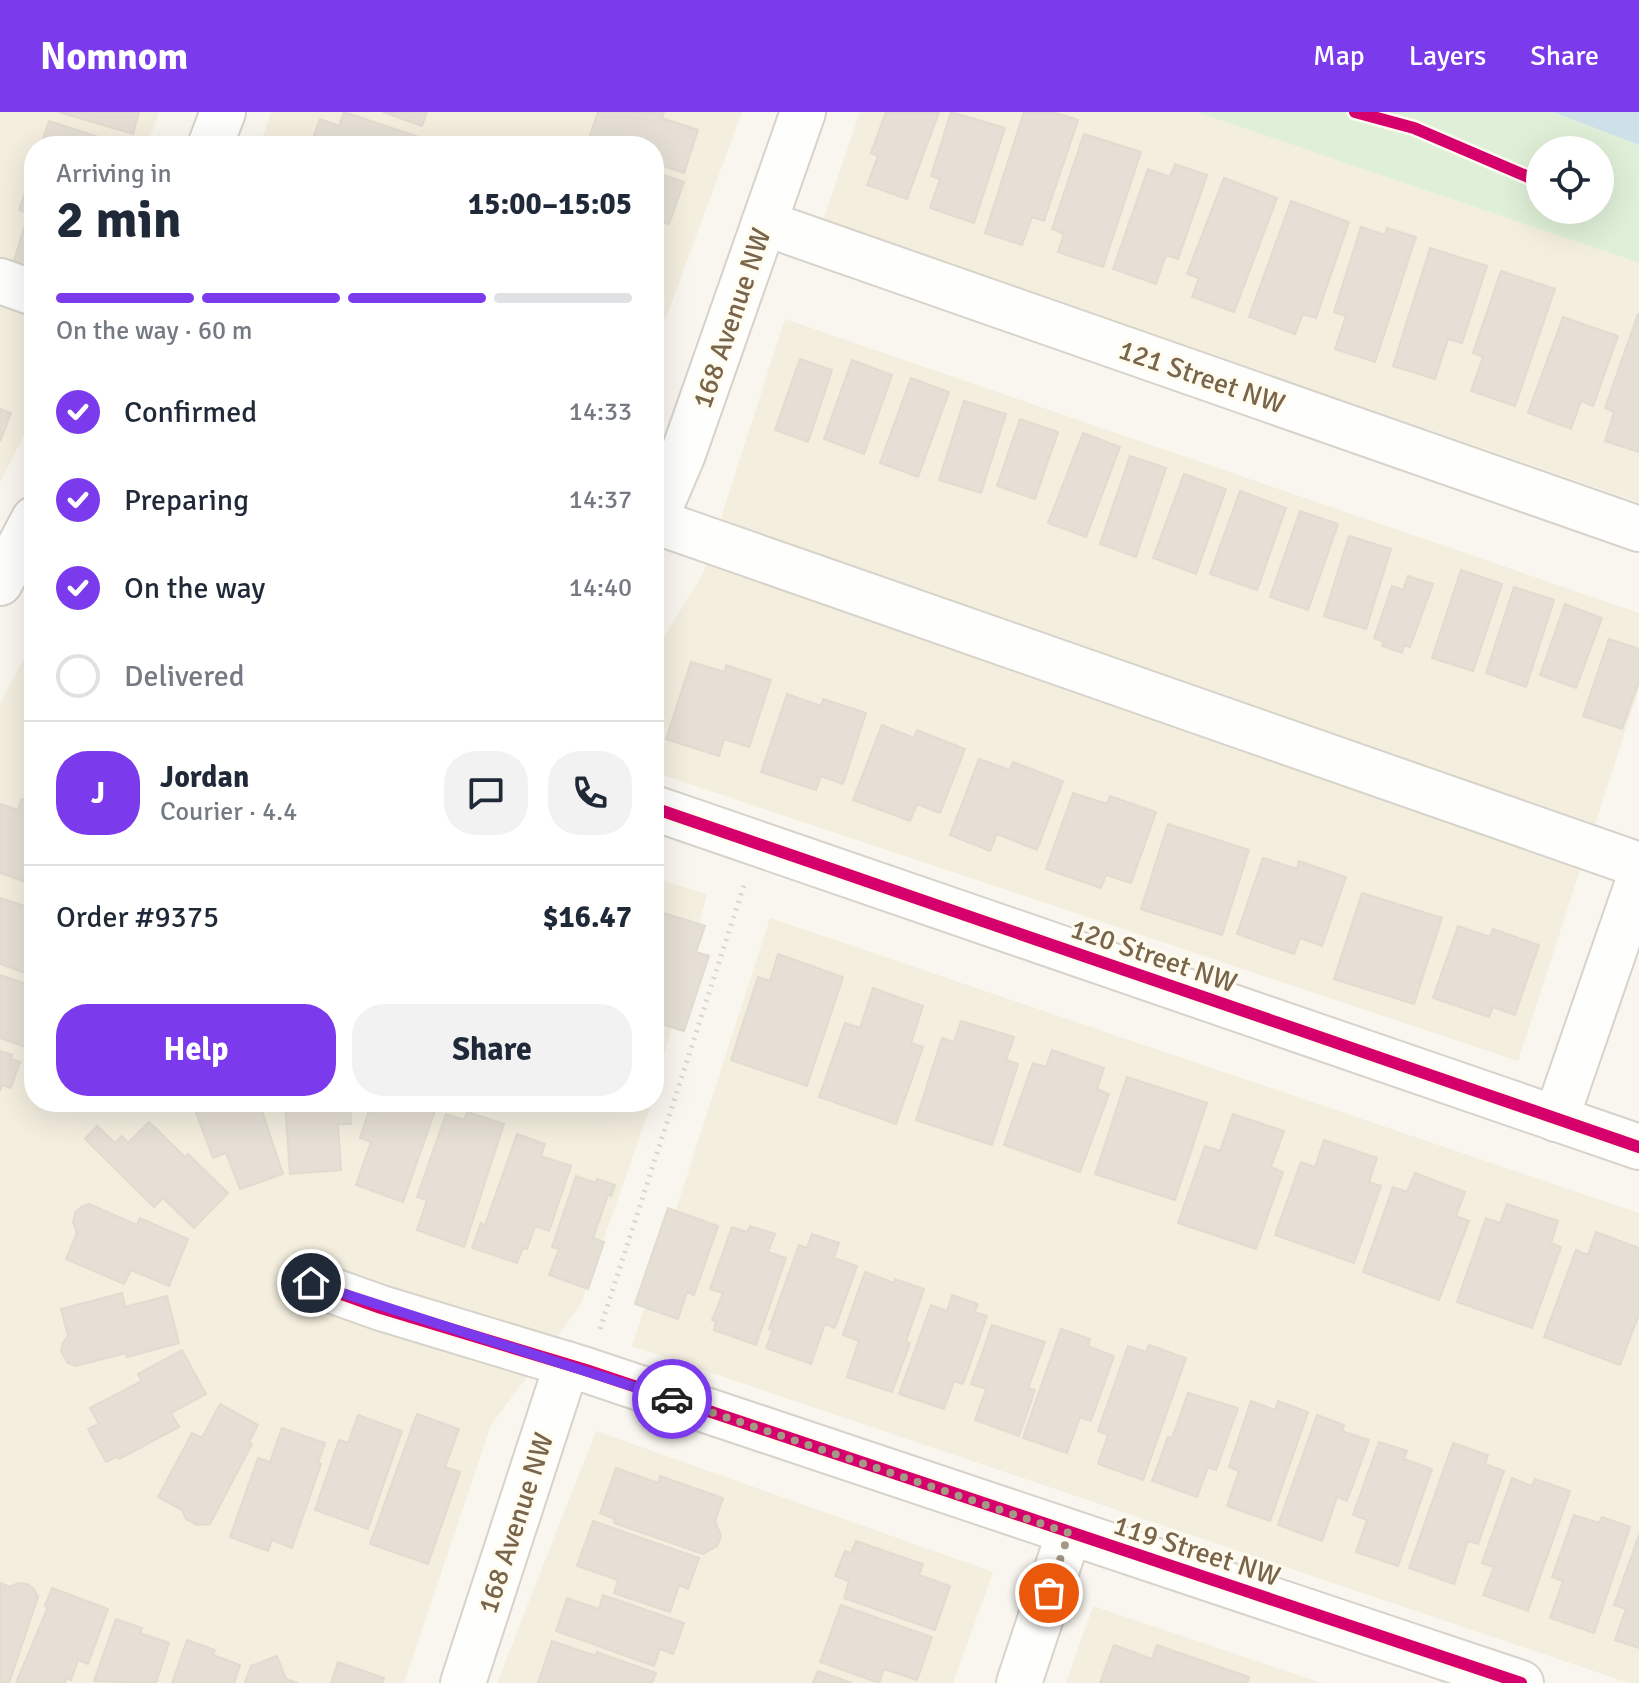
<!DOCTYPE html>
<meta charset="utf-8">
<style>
body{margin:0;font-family:Signika,sans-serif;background:#f2f2f3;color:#1f2937;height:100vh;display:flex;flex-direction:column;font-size:30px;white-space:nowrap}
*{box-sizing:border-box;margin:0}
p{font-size:26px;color:#747a83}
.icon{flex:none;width:44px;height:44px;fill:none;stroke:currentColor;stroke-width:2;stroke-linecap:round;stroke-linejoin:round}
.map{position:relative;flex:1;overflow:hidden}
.side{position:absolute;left:24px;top:24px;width:640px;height:976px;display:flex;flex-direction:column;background:#fff;border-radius:32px;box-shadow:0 8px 32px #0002}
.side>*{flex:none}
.tools{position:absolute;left:1526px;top:24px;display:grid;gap:16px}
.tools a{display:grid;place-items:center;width:88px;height:88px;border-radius:50%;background:#fff;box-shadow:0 8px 32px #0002;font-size:40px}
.pin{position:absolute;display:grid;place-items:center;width:68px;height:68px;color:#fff;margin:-34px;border:4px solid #fff;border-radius:50%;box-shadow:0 2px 8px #0007}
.courier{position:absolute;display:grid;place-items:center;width:80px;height:80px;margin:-40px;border:6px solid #7c3aed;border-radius:50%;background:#fff;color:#222;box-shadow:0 2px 10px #0007}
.headline em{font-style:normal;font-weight:800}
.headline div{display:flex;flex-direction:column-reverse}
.headline{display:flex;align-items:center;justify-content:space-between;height:136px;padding:0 32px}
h1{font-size:52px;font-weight:800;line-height:60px}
.bar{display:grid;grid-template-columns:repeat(4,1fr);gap:12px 8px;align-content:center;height:96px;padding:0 32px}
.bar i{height:10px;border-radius:6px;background:#e0e1e3}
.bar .on{background:#7c3aed}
.bar p{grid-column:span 4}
.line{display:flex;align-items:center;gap:20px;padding:0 32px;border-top:2px solid #e0e1e3}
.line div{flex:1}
.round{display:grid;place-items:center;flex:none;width:84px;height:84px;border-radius:32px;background:#f2f2f3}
ol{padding:0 32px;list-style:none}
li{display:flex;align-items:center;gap:24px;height:88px}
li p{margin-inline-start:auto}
li .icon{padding:8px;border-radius:50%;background:#7c3aed;color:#fff;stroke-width:4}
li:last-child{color:#747a83}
li i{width:44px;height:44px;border:4px solid #e0e1e3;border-radius:50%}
.cta{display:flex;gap:16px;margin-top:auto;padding:16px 32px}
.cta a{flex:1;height:92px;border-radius:32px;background:#7c3aed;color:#fff;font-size:32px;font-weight:800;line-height:92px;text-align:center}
.cta a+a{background:#f2f2f3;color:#1f2937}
header{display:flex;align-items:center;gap:48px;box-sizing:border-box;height:112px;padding:0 40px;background:#7c3aed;color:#fff}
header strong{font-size:38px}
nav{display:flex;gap:44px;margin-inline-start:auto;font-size:28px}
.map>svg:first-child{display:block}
.residential{fill:#f3eede}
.green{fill:#e0f0d8;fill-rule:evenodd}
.water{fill:#cee1e9}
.building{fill:#e5dfd5;stroke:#e1dbd0;stroke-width:2}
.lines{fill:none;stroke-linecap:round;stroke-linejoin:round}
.minor-casing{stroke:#d7d3cb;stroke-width:48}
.path{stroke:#dad6cf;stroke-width:5;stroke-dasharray:2 6;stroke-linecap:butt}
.minor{stroke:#fefefc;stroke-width:44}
.cycleway-casing{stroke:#fffcef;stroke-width:17}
.cycleway{stroke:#d6006c;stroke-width:12}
.done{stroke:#a59884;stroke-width:8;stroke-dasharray:0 14.4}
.route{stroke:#7c3aed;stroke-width:10}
.labels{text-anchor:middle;stroke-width:6;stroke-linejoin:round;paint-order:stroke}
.street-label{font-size:28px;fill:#78654b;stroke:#fffcef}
</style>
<header>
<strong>Nomnom</strong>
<nav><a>Map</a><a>Layers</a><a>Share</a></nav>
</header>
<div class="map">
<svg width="1639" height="1571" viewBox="0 0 1639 1571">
<rect width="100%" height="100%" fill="#f8f6ee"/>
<g class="residential">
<path d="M 0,0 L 159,0 L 147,34 L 34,34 L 34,304 L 0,370 Z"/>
<path d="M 271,0 L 742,0 L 654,238 L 654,34 L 260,34 Z"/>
<path d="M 860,0 L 1196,0 L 1639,151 L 1639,390 L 823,109 Z"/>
<path d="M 785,207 L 1639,501 L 1639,577 L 1518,949 L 654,660 L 654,541 L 703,462 Z"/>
<path d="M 34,528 L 34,990 L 652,990 L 580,1194 L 491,1313 L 404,1571 L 0,1571 L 0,592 Z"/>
<path d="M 654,766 L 707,782 L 654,982 Z"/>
<path d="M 770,806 L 1639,1101 L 1639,1571 L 1629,1571 L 632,1234 Z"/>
<path d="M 596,1319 L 993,1460 L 953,1571 L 497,1571 Z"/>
<path d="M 1093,1494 L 1322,1571 L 1066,1571 Z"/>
</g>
<path class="green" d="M 1196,0 L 1553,0 L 1639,33 L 1639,151 ZM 1540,38 L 1600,38 L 1600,98 L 1540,98 Z"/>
<path class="water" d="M 1553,0 L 1639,0 L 1639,33 Z"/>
<g class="building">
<path d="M 59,0 L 139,0 L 133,22 Z"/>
<path d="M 344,0 L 419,25 L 415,34 L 310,34 L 320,7 L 339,14 Z"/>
<path d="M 383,0 L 427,0 L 422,14 Z"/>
<path d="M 598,0 L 664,0 L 662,6 L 698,18 L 684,61 L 654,51 L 654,34 L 602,34 L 588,30 Z"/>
<path d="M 886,0 L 939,0 L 907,87 L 867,73 L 878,44 L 871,41 Z"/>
<path d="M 951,0 L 1005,16 L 974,111 L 930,96 L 940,67 L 931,64 Z"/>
<path d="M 1024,0 L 1053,0 L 1078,8 L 1044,109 L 1032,105 L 1022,133 L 985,121 Z"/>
<path d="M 49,9 L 123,33 L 123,34 L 41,34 Z"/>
<path d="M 1084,22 L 1141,40 L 1103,155 L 1058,140 L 1064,122 L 1052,117 Z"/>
<path d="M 1175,52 L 1207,63 L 1178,147 L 1166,143 L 1156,172 L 1113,157 L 1148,57 L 1170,65 Z"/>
<path d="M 32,60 L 34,61 L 34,103 L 19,98 Z"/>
<path d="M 654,60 L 684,70 L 669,112 L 654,107 Z"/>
<path d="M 1224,66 L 1277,86 L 1234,200 L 1192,185 L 1199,166 L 1187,162 Z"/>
<path d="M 1291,89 L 1349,110 L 1316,206 L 1303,202 L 1295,222 L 1249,205 Z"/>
<path d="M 25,113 L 34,115 L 34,161 L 12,155 Z"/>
<path d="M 1361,115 L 1385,123 L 1387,116 L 1416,125 L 1375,250 L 1335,237 L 1346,204 L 1334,200 Z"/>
<path d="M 1430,136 L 1487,154 L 1462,231 L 1448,227 L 1435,267 L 1393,254 Z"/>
<path d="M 1501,159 L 1555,177 L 1515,294 L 1471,279 L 1483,245 L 1473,241 Z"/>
<path d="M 1638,202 L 1639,202 L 1639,340 L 1605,329 L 1614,300 L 1605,296 Z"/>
<path d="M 1563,205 L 1618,224 L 1593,294 L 1581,289 L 1571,317 L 1528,301 Z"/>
<path d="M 800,247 L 832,258 L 808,330 L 775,318 Z"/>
<path d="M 852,248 L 892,263 L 864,342 L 824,327 Z"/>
<path d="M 911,266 L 949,280 L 918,365 L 880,351 Z"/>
<path d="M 964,289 L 1006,302 L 981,381 L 939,368 Z"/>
<path d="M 0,297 L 11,301 L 0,330 Z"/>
<path d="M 1020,307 L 1058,320 L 1035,387 L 997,374 Z"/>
<path d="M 1083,321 L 1120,335 L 1086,425 L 1048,411 Z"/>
<path d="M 1130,344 L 1166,356 L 1136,445 L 1100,432 Z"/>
<path d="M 1184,362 L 1226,377 L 1196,462 L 1153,446 Z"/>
<path d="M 1240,379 L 1286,396 L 1257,478 L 1210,462 Z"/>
<path d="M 1300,399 L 1338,412 L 1308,498 L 1270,485 Z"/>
<path d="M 1349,424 L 1391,437 L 1366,517 L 1324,504 Z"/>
<path d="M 1461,458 L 1502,472 L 1473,559 L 1432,546 Z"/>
<path d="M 1408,464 L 1433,472 L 1410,535 L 1404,533 L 1402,541 L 1382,534 L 1384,530 L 1374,526 L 1392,474 L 1403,478 Z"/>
<path d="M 1514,475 L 1554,488 L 1526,575 L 1486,561 Z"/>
<path d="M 1565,492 L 1602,506 L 1576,576 L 1540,563 Z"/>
<path d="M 1609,527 L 1639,537 L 1639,569 L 1622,617 L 1583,604 Z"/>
<path d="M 691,550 L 725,560 L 726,553 L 771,568 L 749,635 L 724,627 L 719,644 L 666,627 Z"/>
<path d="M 787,582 L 821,594 L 823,587 L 866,601 L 843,672 L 821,664 L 816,678 L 761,660 Z"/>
<path d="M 882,613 L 914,626 L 917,618 L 965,637 L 940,701 L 917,692 L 910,709 L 853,688 Z"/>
<path d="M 979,647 L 1010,658 L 1013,650 L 1063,669 L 1037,738 L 997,722 L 990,739 L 950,723 Z"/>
<path d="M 1073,681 L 1107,692 L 1110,684 L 1156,700 L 1131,771 L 1106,763 L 1101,776 L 1046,757 Z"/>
<path d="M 22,687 L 34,692 L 34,773 L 0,761 L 0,692 L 18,698 Z"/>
<path d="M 1168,712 L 1249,738 L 1222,823 L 1141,797 Z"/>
<path d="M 1263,746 L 1297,757 L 1299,749 L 1346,765 L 1322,834 L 1300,826 L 1294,842 L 1237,822 Z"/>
<path d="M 1362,781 L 1442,806 L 1414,892 L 1334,867 Z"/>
<path d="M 0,786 L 34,797 L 34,864 L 0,852 Z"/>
<path d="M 654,798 L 705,814 L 696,840 L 709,844 L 684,919 L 654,910 Z"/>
<path d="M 1458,814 L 1490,825 L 1493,817 L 1539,833 L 1515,903 L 1493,895 L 1489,905 L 1433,886 Z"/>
<path d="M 778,842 L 843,865 L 807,974 L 731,948 L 758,865 L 770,869 Z"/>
<path d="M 0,863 L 34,875 L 34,920 L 28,936 L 0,926 Z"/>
<path d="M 873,876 L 923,894 L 911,931 L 923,935 L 896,1012 L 819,985 L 845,911 L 860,916 Z"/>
<path d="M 961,909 L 1014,925 L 1006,948 L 1018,952 L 992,1033 L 916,1008 L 942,926 L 954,930 Z"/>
<path d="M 1052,938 L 1104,956 L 1097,977 L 1109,982 L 1080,1060 L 1004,1033 L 1033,951 L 1046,955 Z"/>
<path d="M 0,939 L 12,943 L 11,947 L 20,950 L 11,976 L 2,973 L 0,979 Z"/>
<path d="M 1127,965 L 1207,991 L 1175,1088 L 1095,1062 Z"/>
<path d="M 192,990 L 259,990 L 283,1062 L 240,1077 L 226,1041 L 213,1046 Z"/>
<path d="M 285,990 L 350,990 L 351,1012 L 338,1012 L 341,1058 L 290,1062 Z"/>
<path d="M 372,990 L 438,990 L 403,1090 L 356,1073 L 371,1030 L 360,1026 Z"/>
<path d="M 467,1000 L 504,1012 L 464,1135 L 417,1118 L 427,1088 L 417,1085 L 446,1002 L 464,1008 Z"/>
<path d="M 1233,1002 L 1284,1019 L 1271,1055 L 1283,1060 L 1256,1137 L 1178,1111 L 1205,1034 L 1220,1039 Z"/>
<path d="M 149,1010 L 185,1045 L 188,1042 L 228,1081 L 194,1116 L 163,1086 L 154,1095 L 85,1027 L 97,1014 L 115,1031 L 122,1024 L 128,1031 Z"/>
<path d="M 517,1022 L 545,1032 L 541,1044 L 571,1054 L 549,1119 L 535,1114 L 527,1137 L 523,1136 L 517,1151 L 472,1136 L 481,1111 L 485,1113 Z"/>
<path d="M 1324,1028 L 1377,1046 L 1369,1070 L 1381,1074 L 1354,1151 L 1275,1123 L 1301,1050 L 1315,1055 Z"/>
<path d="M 1415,1061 L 1465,1080 L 1456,1104 L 1469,1109 L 1439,1188 L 1363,1160 L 1393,1075 L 1407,1080 Z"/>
<path d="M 576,1064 L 596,1071 L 597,1067 L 615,1073 L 611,1084 L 608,1083 L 593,1126 L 604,1130 L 588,1177 L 549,1163 L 559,1137 L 552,1135 Z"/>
<path d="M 89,1092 L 137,1113 L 140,1106 L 188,1127 L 169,1174 L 131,1158 L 124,1172 L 66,1147 L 77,1121 L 73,1110 L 75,1101 L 81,1095 Z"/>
<path d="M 1507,1092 L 1558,1109 L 1551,1131 L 1561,1135 L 1532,1216 L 1457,1190 L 1486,1106 L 1500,1111 Z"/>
<path d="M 668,1096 L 718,1114 L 694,1183 L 687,1180 L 678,1207 L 635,1192 Z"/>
<path d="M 750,1114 L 775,1122 L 768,1140 L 786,1146 L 756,1233 L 714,1218 L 716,1209 L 712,1208 L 723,1181 L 710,1177 L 732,1115 L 747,1120 Z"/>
<path d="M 1596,1120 L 1639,1136 L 1639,1202 L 1620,1253 L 1544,1225 L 1576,1138 L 1588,1143 Z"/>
<path d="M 812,1122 L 839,1131 L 834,1146 L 857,1154 L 835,1216 L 825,1212 L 811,1252 L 766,1236 L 773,1218 L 769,1217 L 799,1133 L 807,1136 Z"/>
<path d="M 865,1160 L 894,1171 L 895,1167 L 924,1177 L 906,1229 L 910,1231 L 892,1280 L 847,1265 L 859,1229 L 843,1223 Z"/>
<path d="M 122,1181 L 125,1195 L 167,1184 L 179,1231 L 127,1245 L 126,1241 L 76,1254 L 68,1251 L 61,1239 L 63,1231 L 68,1224 L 61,1197 Z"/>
<path d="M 952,1183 L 978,1192 L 974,1200 L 987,1204 L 963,1272 L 954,1269 L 944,1297 L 899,1282 L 931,1193 L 947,1199 Z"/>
<path d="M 992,1213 L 1045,1230 L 1028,1276 L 1035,1278 L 1019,1324 L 975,1308 L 986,1277 L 971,1272 Z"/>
<path d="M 1061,1217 L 1090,1227 L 1088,1234 L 1114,1244 L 1091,1309 L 1080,1305 L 1067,1341 L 1023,1326 Z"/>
<path d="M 1149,1233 L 1186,1246 L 1143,1368 L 1098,1352 L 1108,1323 L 1098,1319 L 1128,1234 L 1146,1240 Z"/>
<path d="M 182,1238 L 206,1282 L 171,1301 L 179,1315 L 119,1347 L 116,1345 L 106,1350 L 88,1317 L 99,1312 L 90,1296 L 142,1269 L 138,1262 Z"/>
<path d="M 1188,1281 L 1238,1296 L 1216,1358 L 1208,1355 L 1197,1385 L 1152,1369 L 1168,1325 L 1172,1326 Z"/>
<path d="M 1251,1289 L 1275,1298 L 1278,1289 L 1308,1300 L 1270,1409 L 1227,1394 L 1239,1359 L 1229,1355 Z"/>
<path d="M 220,1292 L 258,1313 L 249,1330 L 252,1332 L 210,1412 L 197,1413 L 186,1407 L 182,1398 L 158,1385 L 192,1321 L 202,1326 Z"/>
<path d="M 417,1302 L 459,1317 L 445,1355 L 460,1360 L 428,1452 L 370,1432 Z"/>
<path d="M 358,1303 L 402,1319 L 368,1417 L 315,1398 L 339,1328 L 348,1331 Z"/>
<path d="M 1317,1303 L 1344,1313 L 1342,1319 L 1369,1328 L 1347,1389 L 1337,1385 L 1322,1429 L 1278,1413 Z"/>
<path d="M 282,1316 L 325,1331 L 318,1351 L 321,1352 L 292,1436 L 272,1428 L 268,1439 L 230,1425 L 258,1346 L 270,1350 Z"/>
<path d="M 1379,1330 L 1407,1339 L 1404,1347 L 1432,1357 L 1398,1454 L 1356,1440 L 1367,1408 L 1353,1403 Z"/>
<path d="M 1453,1331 L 1488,1343 L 1485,1352 L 1504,1359 L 1478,1432 L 1468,1429 L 1454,1472 L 1409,1456 Z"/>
<path d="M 616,1356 L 658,1371 L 660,1364 L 723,1386 L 715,1409 L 721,1424 L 717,1434 L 703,1442 L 614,1411 L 615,1407 L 600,1401 Z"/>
<path d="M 1512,1366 L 1532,1374 L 1535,1367 L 1570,1379 L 1528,1499 L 1483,1483 L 1494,1455 L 1482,1451 Z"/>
<path d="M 1574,1403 L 1599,1411 L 1602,1405 L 1630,1415 L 1594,1521 L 1550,1506 L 1563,1469 L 1552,1465 Z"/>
<path d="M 593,1409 L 699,1446 L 688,1477 L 679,1473 L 670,1500 L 614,1481 L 618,1468 L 577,1454 Z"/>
<path d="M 1639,1423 L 1639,1536 L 1615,1528 L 1626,1497 L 1614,1493 Z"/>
<path d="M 856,1429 L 923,1452 L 919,1463 L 950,1474 L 935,1518 L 844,1486 L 849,1469 L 835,1464 L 845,1439 L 851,1441 Z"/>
<path d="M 0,1471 L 10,1475 L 18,1471 L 27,1472 L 34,1477 L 38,1485 L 9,1571 L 0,1571 Z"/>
<path d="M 52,1476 L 108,1497 L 88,1552 L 78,1548 L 71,1568 L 67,1566 L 65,1571 L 16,1571 L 48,1495 L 45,1494 Z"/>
<path d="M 603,1483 L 684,1511 L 673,1542 L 660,1537 L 654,1554 L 556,1519 L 567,1486 L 599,1497 Z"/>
<path d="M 841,1493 L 932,1525 L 917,1568 L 884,1557 L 879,1571 L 820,1550 Z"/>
<path d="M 116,1507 L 142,1516 L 140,1521 L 169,1531 L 156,1571 L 94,1569 Z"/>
<path d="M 187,1528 L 215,1538 L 213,1543 L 240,1553 L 234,1571 L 172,1571 Z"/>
<path d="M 552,1529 L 596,1544 L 597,1540 L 656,1561 L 652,1571 L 538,1571 Z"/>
<path d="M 1114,1533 L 1152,1547 L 1157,1533 L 1249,1565 L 1247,1571 L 1100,1571 Z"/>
<path d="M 277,1544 L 286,1567 L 298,1571 L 245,1571 L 251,1554 Z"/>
<path d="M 338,1550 L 384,1566 L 382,1571 L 331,1571 Z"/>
<path d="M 818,1559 L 852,1571 L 813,1571 Z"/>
</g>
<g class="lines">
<g class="minor-casing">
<g id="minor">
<path d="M 210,34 L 223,0"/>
<path d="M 764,111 L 1639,417"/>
<path d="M 0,169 L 34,181"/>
<path d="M 654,409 L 1639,753"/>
<path d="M 654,410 L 683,342 L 803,0"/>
<path d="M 0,471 L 34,407"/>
<path d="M 654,696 L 1639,1035"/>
<path d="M 1556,1007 L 1639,767"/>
<path d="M 311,1171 L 381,1196 L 586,1258 L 1521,1571"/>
<path d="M 463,1571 L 567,1252"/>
<path d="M 1019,1571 L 1069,1421"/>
</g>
</g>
<path class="path" d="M 600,1217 L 745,770"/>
<use href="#minor" class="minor"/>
<g class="cycleway-casing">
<g id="cycleway">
<path d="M 1355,0 L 1414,16 L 1540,70"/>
<path d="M 654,696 L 1639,1035"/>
<path d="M 311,1171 L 381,1196 L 586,1258 L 1521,1571"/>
</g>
</g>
<use href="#cycleway" class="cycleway"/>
</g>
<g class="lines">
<path class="done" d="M 672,1287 L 1069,1421 L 1049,1481"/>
<path class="route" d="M 311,1171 L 672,1287"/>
</g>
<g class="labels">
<g class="street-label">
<text transform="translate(731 206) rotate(-71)" y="10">168 Avenue NW</text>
<text transform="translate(1202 264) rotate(19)" y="10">121 Street NW</text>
<text transform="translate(1154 843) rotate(19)" y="10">120 Street NW</text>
<text transform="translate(515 1411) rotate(-72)" y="10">168 Avenue NW</text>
<text transform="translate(1197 1438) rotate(18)" y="10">119 Street NW</text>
</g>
</g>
</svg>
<div class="tools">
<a><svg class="icon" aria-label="locate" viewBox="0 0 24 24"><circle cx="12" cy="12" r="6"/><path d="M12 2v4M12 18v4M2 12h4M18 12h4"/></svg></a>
</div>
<div class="pin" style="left:1049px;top:1481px;background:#ea580c"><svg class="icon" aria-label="bag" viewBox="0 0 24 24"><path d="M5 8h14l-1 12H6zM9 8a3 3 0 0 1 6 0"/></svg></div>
<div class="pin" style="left:311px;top:1171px;background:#1f2937"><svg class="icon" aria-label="home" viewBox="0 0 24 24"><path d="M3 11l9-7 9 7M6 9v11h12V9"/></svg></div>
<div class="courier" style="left:672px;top:1287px"><svg class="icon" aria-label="car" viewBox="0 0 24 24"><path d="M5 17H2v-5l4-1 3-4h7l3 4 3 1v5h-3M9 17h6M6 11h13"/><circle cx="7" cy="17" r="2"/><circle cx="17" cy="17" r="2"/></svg></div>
<section class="side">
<div class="headline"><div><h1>2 min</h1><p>Arriving in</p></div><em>15:00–15:05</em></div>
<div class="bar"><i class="on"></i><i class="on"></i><i class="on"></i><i></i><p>On the way · 60 m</p></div>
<ol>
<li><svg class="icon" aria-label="check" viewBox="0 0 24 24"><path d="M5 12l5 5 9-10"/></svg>Confirmed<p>14:33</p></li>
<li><svg class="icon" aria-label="check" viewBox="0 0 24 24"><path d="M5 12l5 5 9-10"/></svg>Preparing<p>14:37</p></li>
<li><svg class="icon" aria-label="check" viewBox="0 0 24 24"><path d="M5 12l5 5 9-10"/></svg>On the way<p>14:40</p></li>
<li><i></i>Delivered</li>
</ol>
<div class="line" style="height:144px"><b class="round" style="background:#7c3aed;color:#fff">J</b><div><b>Jordan</b><p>Courier · 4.4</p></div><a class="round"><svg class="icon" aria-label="chat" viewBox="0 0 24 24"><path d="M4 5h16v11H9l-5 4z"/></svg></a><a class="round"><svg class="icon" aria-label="phone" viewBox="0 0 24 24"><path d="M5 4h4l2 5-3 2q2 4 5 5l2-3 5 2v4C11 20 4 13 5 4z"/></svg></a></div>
<div class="line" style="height:104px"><div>Order #9375</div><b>$16.47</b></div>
<div class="cta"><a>Help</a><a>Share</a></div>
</section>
</div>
